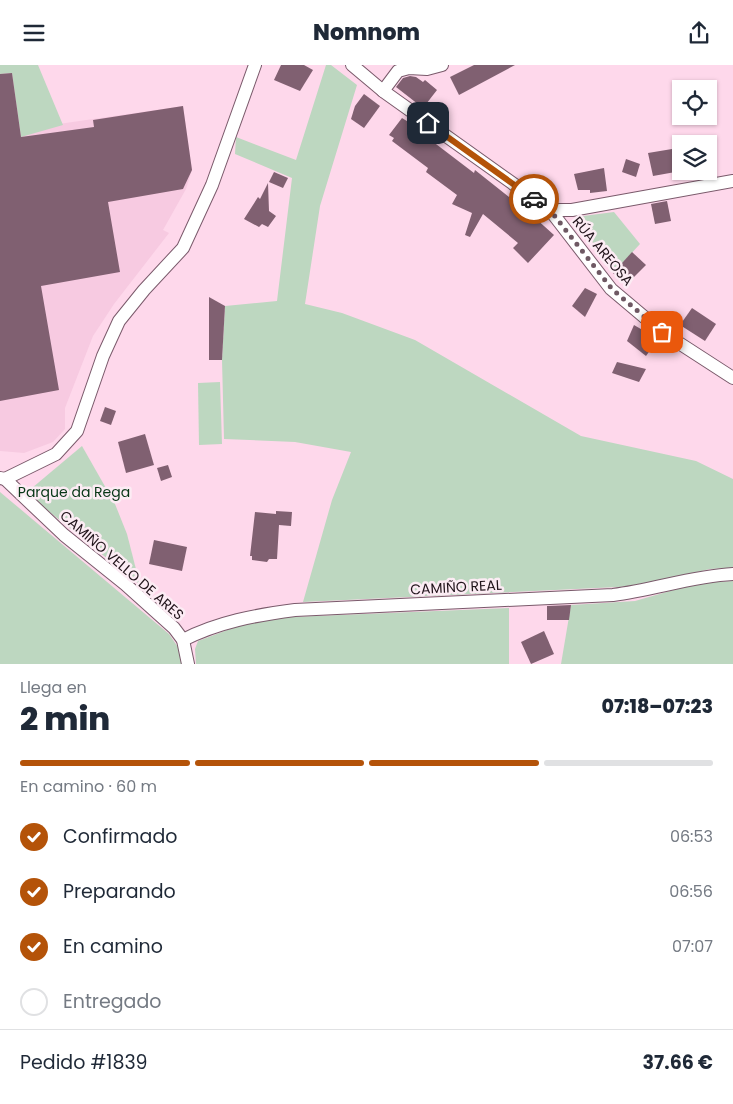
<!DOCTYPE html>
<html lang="es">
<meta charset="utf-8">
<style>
body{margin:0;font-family:Poppins,sans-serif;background:#f6f6f7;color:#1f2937;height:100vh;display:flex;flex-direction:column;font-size:19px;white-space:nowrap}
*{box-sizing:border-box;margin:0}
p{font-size:16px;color:#747a83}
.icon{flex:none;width:28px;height:28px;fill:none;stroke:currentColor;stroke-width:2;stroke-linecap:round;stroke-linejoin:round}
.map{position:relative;height:599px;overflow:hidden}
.side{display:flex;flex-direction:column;background:#fff;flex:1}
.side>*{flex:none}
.tools{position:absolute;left:672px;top:15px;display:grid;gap:10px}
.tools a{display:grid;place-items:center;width:45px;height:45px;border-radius:0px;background:#fff;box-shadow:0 1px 4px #0004;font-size:25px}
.pin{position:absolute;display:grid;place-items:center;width:42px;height:42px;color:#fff;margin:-21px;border-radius:10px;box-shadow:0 2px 8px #0006}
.courier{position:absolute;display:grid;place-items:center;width:50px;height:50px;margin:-25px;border:4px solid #b45309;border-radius:50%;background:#fff;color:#222;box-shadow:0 1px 6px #0007}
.headline em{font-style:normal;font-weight:800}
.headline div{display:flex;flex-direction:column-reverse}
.headline{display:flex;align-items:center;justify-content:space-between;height:85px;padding:0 20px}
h1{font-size:32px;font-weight:800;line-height:38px}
.bar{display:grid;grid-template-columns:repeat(4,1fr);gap:8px 5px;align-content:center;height:60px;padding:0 20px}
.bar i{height:6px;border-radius:4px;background:#e0e1e3}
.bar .current{background:#b45309}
.bar p{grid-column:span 4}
.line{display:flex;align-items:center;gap:12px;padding:0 20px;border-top:1px solid #e0e1e3}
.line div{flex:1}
ol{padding:0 20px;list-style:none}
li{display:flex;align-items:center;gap:15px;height:55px}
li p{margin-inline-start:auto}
li .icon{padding:5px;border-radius:50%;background:#b45309;color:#fff;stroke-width:4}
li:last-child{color:#747a83}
li i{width:28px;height:28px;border:2px solid #e0e1e3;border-radius:50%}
header{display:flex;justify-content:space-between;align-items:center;height:65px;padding:0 20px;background:#fff;font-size:22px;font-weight:800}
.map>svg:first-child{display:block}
.built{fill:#f7cae1}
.green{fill:#bdd7c0}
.building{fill:#806071}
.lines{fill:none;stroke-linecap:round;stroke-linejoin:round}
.street-casing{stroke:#7a5a6b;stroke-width:14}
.street{stroke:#fff;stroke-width:12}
.done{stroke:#6e5863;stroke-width:5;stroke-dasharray:0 9}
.route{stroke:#b45309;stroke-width:6}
.labels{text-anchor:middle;stroke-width:5;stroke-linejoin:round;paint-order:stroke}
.street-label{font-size:14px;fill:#20131a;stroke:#fcecf4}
.park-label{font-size:14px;fill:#073716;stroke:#fcecf4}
</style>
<header><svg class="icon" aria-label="menu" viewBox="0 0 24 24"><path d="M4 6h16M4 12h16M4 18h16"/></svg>Nomnom<svg class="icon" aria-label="share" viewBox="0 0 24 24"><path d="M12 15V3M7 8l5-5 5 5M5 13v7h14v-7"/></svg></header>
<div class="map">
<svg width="733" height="599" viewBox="0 0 733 599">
<rect width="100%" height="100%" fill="#fed8eb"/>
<path class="built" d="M 0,0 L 21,0 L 31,63 L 183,41 L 192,105 L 186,124 L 163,165 L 169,168 L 114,239 L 93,271 L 65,343 L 65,364 L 53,377 L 24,388 L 0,386 Z"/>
<g class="green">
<path d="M 0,0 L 38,0 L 63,60 L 21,72 L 12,8 L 0,9 Z"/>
<path d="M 326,0 L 331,0 L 357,20 L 320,141 L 305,239 L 342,248 L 415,275 L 581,371 L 696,396 L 733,414 L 733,503 L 710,504 L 639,521 L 303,537 L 332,435 L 351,387 L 295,377 L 224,374 L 222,295 L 225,241 L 277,236 L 292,113 L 235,89 L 236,72 L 296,95 Z"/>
<path d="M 614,147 L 640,179 L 613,208 L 609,196 L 580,163 L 579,157 L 583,151 Z"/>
<path d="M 220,317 L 222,379 L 199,380 L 198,318 Z"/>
<path d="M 82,381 L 115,439 L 127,469 L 140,520 L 26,428 Z"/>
<path d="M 0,427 L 169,569 L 180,585 L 182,599 L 0,599 Z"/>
<path d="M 733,516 L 733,599 L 561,599 L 571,540 L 635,536 L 698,518 Z"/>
<path d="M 509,543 L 509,599 L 196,599 L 195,584 L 198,576 L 254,555 L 291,552 Z"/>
</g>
<g class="building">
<path d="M 281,0 L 304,0 L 313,5 L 300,26 L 274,15 Z"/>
<path d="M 474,0 L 515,0 L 459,30 L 450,12 Z"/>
<path d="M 12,8 L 21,72 L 94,62 L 93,55 L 183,41 L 192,105 L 183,124 L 108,137 L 120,207 L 41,221 L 59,325 L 0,336 L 0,9 Z"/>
<path d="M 410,11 L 416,12 L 423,17 L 425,15 L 437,25 L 423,43 L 396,22 L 403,13 Z"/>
<path d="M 364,29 L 380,41 L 364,63 L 351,54 L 355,41 Z"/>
<path d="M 402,53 L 434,73 L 432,76 L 474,108 L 475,105 L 509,132 L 512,129 L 536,149 L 534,152 L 554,170 L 528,198 L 513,183 L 518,178 L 483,149 L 470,172 L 465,170 L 472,148 L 452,139 L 457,130 L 426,107 L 428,103 L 392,76 L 394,73 L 389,70 Z"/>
<path d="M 678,83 L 681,106 L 653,111 L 648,88 Z"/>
<path d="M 626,94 L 640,99 L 636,112 L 622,107 Z"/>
<path d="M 604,103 L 607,126 L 590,128 L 590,125 L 578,125 L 574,109 Z"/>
<path d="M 274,107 L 288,113 L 283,123 L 269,117 Z"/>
<path d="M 268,118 L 269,146 L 276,151 L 268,162 L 262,159 L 259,162 L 244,154 L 258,132 L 260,134 Z"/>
<path d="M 667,136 L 671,156 L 655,159 L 651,139 Z"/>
<path d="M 632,187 L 646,200 L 626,220 L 613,208 Z"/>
<path d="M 585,223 L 597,229 L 585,252 L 572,241 Z"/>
<path d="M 209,232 L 225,241 L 222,295 L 209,295 Z"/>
<path d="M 692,243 L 716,259 L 705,276 L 680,260 Z"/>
<path d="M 634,260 L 658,274 L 646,291 L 627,276 Z"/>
<path d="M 617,297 L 646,304 L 639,317 L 612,308 Z"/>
<path d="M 105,342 L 116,346 L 111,360 L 100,356 Z"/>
<path d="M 145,369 L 154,400 L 126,408 L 118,377 Z"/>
<path d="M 168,400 L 172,412 L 161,416 L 157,403 Z"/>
<path d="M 276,446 L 292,447 L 291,461 L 279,460 L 277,494 L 269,494 L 267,497 L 252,495 L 252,491 L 250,491 L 255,447 L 276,449 Z"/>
<path d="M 154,475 L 187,482 L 182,506 L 149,499 Z"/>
<path d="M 571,540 L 569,555 L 547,555 L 547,541 Z"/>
<path d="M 544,566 L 554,589 L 531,599 L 521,577 Z"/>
</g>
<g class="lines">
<g class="street-casing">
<g id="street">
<path d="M 352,0 L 383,26 L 550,145 L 572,145 L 733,116"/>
<path d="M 383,26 L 398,6 L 409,3 L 427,4 L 442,0"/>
<path d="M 550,145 L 611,224 L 662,267 L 733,313"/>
<path d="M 0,413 L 5,414 L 64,470 L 125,519 L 174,563 L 183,575 L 188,599"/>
<path d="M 5,414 L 56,389 L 77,366 L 103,291 L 119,256 L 144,225 L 183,183 L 212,120 L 255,0"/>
<path d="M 183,575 C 218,557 256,550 295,545 L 613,530 C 654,525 692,511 733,509"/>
</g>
</g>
<use href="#street" class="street"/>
</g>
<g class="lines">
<path class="done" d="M 534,134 L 550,145 L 612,224 L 662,267"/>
<path class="route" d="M 428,58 L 534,134"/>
</g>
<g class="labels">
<g class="street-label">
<text transform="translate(603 186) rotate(50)" y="5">RÚA AREOSA</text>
<text transform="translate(122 500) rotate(41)" y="5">CAMIÑO VELLO DE ARES</text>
<text transform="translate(456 522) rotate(-3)" y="5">CAMIÑO REAL</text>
</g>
<g class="park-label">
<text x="74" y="432">Parque da Rega</text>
</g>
</g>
</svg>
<div class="tools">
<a><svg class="icon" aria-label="locate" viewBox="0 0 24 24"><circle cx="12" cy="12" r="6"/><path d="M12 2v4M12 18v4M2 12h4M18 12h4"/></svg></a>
<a><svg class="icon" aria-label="layers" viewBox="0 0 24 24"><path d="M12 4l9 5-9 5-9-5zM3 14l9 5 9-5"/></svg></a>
</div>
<div class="pin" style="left:662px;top:267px;background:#ea580c"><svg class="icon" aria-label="bag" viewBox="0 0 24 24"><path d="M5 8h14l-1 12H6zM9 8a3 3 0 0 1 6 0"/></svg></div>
<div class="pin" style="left:428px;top:58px;background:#1f2937"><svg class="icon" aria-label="home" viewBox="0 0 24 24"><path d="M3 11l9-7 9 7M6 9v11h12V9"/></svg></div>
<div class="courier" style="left:534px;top:134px"><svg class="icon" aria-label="car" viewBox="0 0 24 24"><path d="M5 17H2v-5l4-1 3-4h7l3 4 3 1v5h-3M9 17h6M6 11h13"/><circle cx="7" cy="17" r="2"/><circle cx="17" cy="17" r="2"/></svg></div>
</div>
<section class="side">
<div class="headline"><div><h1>2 min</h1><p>Llega en</p></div><em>07:18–07:23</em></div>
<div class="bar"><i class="current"></i><i class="current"></i><i class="current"></i><i></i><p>En camino · 60 m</p></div>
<ol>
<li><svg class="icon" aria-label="check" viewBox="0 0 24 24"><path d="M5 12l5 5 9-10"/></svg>Confirmado<p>06:53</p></li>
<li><svg class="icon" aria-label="check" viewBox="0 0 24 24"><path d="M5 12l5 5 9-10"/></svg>Preparando<p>06:56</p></li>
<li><svg class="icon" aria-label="check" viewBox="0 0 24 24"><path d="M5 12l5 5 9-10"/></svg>En camino<p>07:07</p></li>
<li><i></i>Entregado</li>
</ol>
<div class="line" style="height:65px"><div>Pedido #1839</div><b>37.66 €</b></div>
</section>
